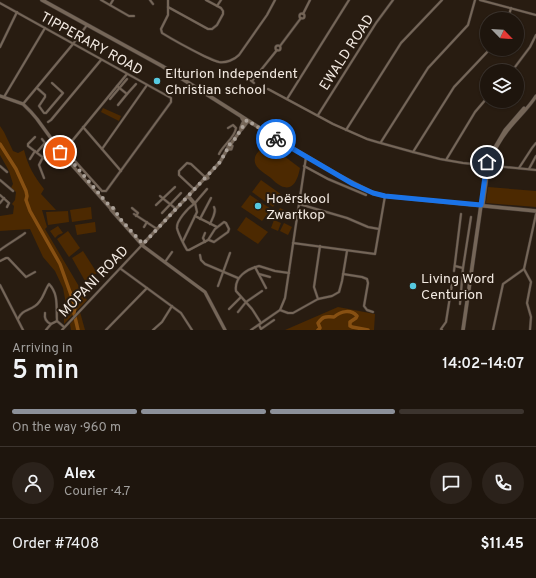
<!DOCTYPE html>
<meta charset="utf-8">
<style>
body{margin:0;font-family:Overpass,sans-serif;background:#2b221b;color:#f1f3f6;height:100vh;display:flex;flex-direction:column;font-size:15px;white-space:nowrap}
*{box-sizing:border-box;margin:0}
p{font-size:13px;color:#a19f9d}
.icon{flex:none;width:22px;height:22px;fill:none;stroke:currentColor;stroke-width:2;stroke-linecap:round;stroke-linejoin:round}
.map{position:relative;height:330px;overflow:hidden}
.panel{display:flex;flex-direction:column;background:#1e150d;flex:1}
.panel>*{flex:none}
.needle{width:26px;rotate:115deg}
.tools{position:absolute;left:480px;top:12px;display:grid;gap:8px}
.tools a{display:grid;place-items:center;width:44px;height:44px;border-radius:50%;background:#1e150d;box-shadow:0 1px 3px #0004,0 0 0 1px #3c342e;font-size:20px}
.pin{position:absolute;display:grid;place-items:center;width:34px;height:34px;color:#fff;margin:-17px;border:2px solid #fff;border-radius:50%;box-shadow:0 1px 4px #0007}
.courier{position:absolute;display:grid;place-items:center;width:40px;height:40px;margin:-20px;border:3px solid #1a73e8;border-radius:50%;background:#fff;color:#222;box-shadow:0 1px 5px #0007}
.headline em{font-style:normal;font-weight:600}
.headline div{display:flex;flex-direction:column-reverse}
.headline{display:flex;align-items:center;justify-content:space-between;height:68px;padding:0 12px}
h1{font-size:26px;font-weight:600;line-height:30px}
.bar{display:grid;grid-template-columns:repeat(4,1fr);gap:6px 4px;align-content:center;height:48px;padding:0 12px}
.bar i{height:5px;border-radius:3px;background:#3c342e}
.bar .current{background:#8c9099}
.bar p{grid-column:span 4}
.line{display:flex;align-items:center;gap:10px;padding:0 12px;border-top:1px solid #3c342e}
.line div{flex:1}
.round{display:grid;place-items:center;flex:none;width:42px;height:42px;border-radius:21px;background:#2b221b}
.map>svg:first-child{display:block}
.green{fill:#4c2901}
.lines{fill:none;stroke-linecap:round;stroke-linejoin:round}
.river{stroke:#875012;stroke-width:3.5}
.minor-casing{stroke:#423832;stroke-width:3}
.tertiary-casing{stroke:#423832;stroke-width:4}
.secondary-casing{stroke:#423832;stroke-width:4.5}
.minor{stroke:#756658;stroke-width:2}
.tertiary{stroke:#756658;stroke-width:3}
.secondary{stroke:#756658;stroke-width:3.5}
.done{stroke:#aba198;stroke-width:4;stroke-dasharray:0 7.2}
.route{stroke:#1a73e8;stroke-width:5}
.poi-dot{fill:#56c9e0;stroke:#281c11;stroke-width:1.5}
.labels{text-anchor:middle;stroke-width:4;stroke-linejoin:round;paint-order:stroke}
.street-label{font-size:14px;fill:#f2e9e1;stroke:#281c11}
.poi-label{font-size:14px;fill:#f2e9e1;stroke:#281c11;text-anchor:start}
</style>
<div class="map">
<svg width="536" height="330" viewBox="0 0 536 330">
<rect width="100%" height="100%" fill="#281c11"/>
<g class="green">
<path d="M 103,108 L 121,116 L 119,121 L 101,112 Z"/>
<path d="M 0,126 L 4,132 L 13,151 L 18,153 L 24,150 C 28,166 34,176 44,189 L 41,194 L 56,210 L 42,210 L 47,227 L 45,229 L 87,300 L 64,324 L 64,308 L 66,309 L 66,304 L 63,288 L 55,271 L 43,257 L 30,229 L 0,231 L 0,216 L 13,214 L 14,206 L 12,204 L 15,200 L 16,192 L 11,188 L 13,184 L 9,171 L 0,155 Z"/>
<path d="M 268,146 L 272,147 L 300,168 C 298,178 294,192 281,186 C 277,184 274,181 271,178 C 267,175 262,172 259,169 C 249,159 258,149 268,146 Z"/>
<path d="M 261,180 L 282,195 L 273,207 L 252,192 Z"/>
<path d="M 488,187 L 536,191 L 536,207 L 486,203 Z"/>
<path d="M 250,195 L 271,209 L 262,221 L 241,207 Z"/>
<path d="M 91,207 L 92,219 L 72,222 L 70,210 Z"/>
<path d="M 280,208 L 288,212 L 283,220 L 276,216 L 278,213 L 284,216 L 278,212 Z"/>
<path d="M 68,211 L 69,222 L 48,225 L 46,212 Z"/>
<path d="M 246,217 L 268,232 L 258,244 L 237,230 Z"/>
<path d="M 274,220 L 281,223 L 278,231 L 271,228 Z"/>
<path d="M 95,222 L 96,232 L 77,235 L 75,225 Z"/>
<path d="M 284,223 L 292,227 L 288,235 L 280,231 Z"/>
<path d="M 58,226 L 63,233 L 58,235 L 55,238 L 50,231 Z"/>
<path d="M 68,231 L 80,248 L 69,257 L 57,239 Z"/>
<path d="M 83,251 L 97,273 L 85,281 L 72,258 Z"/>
<path d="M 338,307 L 375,314 L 374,330 L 285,330 Z"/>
<path d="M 80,312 L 85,330 L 71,330 L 70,324 Z"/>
</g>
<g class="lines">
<g class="river">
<path d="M 0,144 L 16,169 L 26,191 L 27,196 L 26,200 L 30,211 L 60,264 L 75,306 L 74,313 L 78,330"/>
<path d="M 318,330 L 320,328 L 318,323 C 324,315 326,317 334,317 C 341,311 351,309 357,316 L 356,318 L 350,322 L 350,326 L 352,327 L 368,330"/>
</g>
<g class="minor-casing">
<g id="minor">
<path d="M 101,0 L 129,16 L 134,16"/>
<path d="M 150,0 L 153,4"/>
<path d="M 168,0 L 168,15 L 161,29 L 162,33 C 175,41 190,49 204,56 C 209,58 214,61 219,62 C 226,63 234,60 239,55 L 267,15 L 275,0"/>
<path d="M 480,0 L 536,15"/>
<path d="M 0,3 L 171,98 L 171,102 L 106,191 L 102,191 L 75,161"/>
<path d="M 110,5 L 113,0"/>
<path d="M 217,6 L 221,0"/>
<path d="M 168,7 L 208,29 L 212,29 L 217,25 L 223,14 L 223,11 L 221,8 L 206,0"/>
<circle cx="302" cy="16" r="2.5"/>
<path d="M 303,14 L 310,0"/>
<path d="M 508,19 L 511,8"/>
<circle cx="278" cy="48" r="2.5"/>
<path d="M 280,46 L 301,18"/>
<path d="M 0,47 L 17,12"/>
<path d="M 512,71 L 530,47 L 536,35"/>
<path d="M 249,79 L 254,83"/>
<path d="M 252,81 L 277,50"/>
<path d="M 117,86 L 127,94 L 136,84"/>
<path d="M 37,88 L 45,95 L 45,97 L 39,106 L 44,113 L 46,113 L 63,93 L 52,83"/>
<path d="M 268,89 L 333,124 L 367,139 L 377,142 L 413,152 L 440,159 L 463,163 L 536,170"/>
<path d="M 4,97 L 45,28"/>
<path d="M 110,99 L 127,79"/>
<path d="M 287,99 L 349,0"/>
<path d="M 23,104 L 73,44 L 87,25"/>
<path d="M 118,105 L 127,94"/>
<path d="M 318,115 L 376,23 L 393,0"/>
<path d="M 48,122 L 51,120 L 101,60"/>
<path d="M 83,127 L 121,171"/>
<path d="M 346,130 L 401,43 L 442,0"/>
<path d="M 35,137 L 28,144 L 28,146 L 45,159 L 52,165 L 61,154"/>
<path d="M 381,142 L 428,68 L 468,25 L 475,0"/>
<path d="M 102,149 L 147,85"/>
<path d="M 37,152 L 45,143 L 42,139"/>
<path d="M 63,152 L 127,74"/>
<path d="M 413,152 L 454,87 L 490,49"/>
<path d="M 219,154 C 223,145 235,138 236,128 L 233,125 L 228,128"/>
<path d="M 43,157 L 39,165 L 44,178"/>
<path d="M 30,159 L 35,151"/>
<path d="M 45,159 L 52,151"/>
<path d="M 446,160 L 475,112 L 487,98"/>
<path d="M 0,166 L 7,172"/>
<path d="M 304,166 L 328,179 L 366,195"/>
<path d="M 519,168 L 532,148 L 536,143"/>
<path d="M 529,169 L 536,156"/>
<path d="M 0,180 L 13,191"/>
<path d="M 194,189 L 179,175 L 179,171 L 187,163 L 191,164 L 205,177"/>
<path d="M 0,195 L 9,203 L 7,207"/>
<path d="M 160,196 L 176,209"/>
<path d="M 188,197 L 194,204"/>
<path d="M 0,203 L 4,198"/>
<path d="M 195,203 L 207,189"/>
<path d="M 194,204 C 188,208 176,221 177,228 C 178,233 184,245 187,250 L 189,250 L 208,240 L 215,229 L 224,222 L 226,223 L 229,229 L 228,232 L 214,242 L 209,240"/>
<path d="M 299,204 L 347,218 L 368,227 L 379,229"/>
<path d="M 156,205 L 175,187"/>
<path d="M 132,208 L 138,213 L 136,216"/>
<path d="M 162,213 L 181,193"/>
<path d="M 134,214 L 157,229"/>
<path d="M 195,216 L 217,227"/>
<path d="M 200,219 L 211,198"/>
<path d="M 210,224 C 212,219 217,212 214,207"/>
<path d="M 144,227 L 147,222"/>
<path d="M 183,241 L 197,212 L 195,203 L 189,196"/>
<path d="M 205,242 L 203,238 L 205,233"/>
<path d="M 293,243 L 375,254 L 385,196"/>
<path d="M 0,250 C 8,244 17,239 25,233"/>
<path d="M 200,255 L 201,260 L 205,264 L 238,278"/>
<path d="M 0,261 L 6,258 L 8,258 L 26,277 L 35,272"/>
<path d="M 165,262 L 172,252"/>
<path d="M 455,266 L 463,268"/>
<path d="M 255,267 L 266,288"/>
<path d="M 121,269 L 181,313 L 192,330"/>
<path d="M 454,271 L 461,214"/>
<path d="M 259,274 L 270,277"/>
<path d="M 343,274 L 362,277 L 367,279 L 368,283 L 364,306 L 367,310 L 373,312"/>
<path d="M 0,285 L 23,330"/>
<path d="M 218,286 L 230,253"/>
<path d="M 450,296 L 460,298"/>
<path d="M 318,299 L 314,287 L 320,246"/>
<path d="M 460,304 L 463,268 L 471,217"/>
<path d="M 229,309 L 241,297"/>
<path d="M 280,310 L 285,298 L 306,157"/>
<path d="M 280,310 L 288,313 L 293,313 L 318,299 L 332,296 L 339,292 L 342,281 L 347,251"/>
<path d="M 238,312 L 246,302 L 262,291"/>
<path d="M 45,313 C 44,319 46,322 51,324"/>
<path d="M 18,319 C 22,310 28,311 35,306 C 43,301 44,291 49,284 C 59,294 56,308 57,321"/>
<path d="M 261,323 L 252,309 L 236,291 C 234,277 247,269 259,266 L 275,271 L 289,273"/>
<path d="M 259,325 L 261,329 L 274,320"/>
<path d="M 46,330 L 51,324 L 57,321 L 64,327"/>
<path d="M 62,330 L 142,245"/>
<path d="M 106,330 L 147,288"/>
<path d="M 153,330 L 162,322 L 172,306"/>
<path d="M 251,330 L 280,310"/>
<path d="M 442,330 L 441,329 L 446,322 L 452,284"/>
<path d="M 493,330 L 503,284 L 524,269"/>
<path d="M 530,330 L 531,317 L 527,303 L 531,282 L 524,269 L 536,214"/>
</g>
</g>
<g class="tertiary-casing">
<g id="tertiary">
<path d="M 0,96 L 23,104 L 31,112 L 37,119 L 61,152"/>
<path d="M 242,129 L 248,121"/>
<path d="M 229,145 L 232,146 L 231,149 L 229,149 L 228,147 Z"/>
<path d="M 230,145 L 243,127"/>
<rect x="61" y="151" width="2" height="2"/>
<path d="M 62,154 L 111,209"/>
<path d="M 207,176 L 205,177 L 206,179 L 208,178 L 207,176 L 220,162 L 228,148"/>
<path d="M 481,205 L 488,159 L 505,130 L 524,108"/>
<path d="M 483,205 L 489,162 C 494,151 500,140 507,131 C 516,119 528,109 536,96"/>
<path d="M 112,208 L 114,209 L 113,211 L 111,210 Z"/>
<path d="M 112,211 L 143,246 L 205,292 L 225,330"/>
<path d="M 142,245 L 205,178"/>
</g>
</g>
<g class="secondary-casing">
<g id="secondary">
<path d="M 42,0 L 162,66 L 277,139 L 338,175 L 373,193 L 385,196 L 536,211"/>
<path d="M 241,128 L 244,121 L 242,118"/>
<path d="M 463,330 L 481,205"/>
</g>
</g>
<use href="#minor" class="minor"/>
<use href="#tertiary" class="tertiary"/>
<use href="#secondary" class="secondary"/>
</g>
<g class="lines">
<path class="done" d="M 60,152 L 63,151 L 106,202 L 113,208 L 122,221 L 143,244 L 220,162 L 228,148 L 228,146 L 235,139 L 247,120 L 276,139"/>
<path class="route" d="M 276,139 L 353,184 L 373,193 L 385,196 L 481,205 L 487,162"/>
</g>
<g class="poi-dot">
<circle cx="157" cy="81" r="4"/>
<circle cx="258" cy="206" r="4"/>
<circle cx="413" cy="286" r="4"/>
</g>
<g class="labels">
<g class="street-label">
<text transform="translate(92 43) rotate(29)" y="5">TIPPERARY ROAD</text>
<text transform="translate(346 52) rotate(-57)" y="5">EWALD ROAD</text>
<text transform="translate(93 281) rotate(-46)" y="5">MOPANI ROAD</text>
</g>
<g class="poi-label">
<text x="165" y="78">Elturion Independent<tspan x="165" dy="16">Christian school</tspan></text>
<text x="266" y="203">Hoërskool<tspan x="266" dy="16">Zwartkop</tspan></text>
<text x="421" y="283">Living Word<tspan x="421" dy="16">Centurion</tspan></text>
</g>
</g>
</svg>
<div class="tools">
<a><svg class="needle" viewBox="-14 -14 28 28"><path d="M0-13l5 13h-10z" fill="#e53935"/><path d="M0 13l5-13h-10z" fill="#a19f9d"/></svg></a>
<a><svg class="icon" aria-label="layers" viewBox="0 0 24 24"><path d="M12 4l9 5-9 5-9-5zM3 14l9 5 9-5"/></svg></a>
</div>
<div class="pin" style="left:60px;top:152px;background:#ea580c"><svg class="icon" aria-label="bag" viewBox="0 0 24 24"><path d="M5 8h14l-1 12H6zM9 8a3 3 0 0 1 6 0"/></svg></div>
<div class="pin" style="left:487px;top:162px;background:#1f2937"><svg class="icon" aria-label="home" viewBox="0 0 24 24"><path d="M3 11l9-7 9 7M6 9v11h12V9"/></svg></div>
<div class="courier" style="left:276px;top:139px"><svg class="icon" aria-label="bike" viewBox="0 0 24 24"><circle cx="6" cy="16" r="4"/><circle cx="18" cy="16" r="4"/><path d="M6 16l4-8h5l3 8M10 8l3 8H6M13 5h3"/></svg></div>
</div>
<section class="panel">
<div class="headline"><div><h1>5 min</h1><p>Arriving in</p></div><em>14:02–14:07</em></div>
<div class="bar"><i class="current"></i><i class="current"></i><i class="current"></i><i></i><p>On the way · 960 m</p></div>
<div class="line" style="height:72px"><a class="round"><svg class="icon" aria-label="person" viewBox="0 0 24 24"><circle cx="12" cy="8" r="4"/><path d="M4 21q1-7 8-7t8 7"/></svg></a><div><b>Alex</b><p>Courier · 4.7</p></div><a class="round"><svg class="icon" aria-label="chat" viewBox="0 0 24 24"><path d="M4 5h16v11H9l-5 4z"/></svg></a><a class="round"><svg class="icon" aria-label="phone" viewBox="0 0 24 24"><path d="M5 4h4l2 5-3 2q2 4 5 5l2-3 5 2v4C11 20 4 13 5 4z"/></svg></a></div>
<div class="line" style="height:52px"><div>Order #7408</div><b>$11.45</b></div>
</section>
